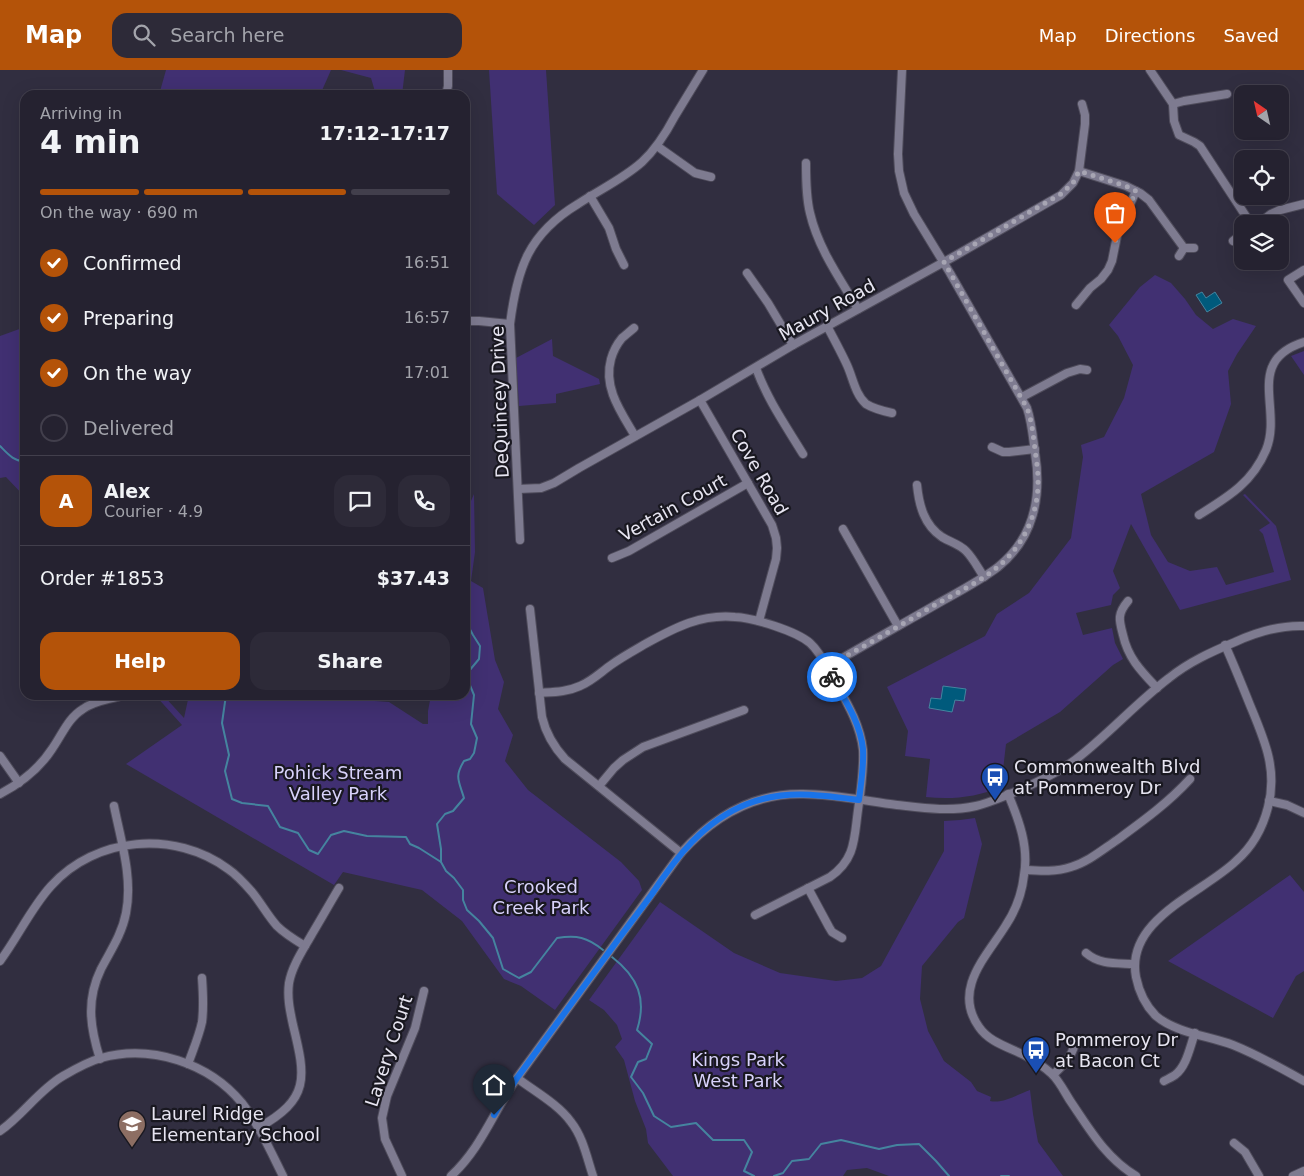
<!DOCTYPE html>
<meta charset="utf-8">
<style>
body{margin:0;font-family:"DejaVu Sans",sans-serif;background:#2d2a38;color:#f1f3f6;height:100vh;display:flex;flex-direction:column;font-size:19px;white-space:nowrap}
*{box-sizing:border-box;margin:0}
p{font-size:16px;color:#a3a4ab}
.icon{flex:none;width:28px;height:28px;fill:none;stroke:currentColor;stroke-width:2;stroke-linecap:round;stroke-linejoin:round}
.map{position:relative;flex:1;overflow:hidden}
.panel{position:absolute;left:20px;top:20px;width:450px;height:610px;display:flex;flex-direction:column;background:#252230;border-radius:15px;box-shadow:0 5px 20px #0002,0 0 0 1px #423f4c}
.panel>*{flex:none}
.needle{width:32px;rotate:326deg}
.buttons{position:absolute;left:1234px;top:15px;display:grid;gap:10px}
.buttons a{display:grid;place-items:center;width:55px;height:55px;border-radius:10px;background:#252230;box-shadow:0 5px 20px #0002,0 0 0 1px #423f4c;font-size:25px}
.pin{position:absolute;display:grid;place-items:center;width:42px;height:42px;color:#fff;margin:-51px -21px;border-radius:50% 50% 50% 0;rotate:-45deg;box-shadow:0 0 5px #0007}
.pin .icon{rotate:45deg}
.courier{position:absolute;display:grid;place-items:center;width:50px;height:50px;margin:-25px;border:4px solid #1a73e8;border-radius:50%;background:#fff;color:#222;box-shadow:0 1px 6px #0007}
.head em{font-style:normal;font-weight:700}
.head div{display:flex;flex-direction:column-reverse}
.head{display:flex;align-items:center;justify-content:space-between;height:85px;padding:0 20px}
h1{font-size:32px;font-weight:700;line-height:38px}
.bar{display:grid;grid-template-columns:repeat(4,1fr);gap:8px 5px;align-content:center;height:60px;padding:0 20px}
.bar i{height:6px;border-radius:4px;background:#423f4c}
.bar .current{background:#b45309}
.bar p{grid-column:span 4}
.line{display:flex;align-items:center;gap:12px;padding:0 20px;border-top:1px solid #423f4c}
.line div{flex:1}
.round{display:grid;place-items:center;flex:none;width:52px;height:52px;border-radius:15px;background:#2d2a38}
ol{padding:0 20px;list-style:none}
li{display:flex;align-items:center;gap:15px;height:55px}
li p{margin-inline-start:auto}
li .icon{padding:5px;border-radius:50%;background:#b45309;color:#fff;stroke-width:4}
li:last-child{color:#a3a4ab}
li i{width:28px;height:28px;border:2px solid #423f4c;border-radius:50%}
.cta{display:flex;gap:10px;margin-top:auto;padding:10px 20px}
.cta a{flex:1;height:58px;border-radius:15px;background:#b45309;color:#fff;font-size:20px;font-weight:700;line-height:58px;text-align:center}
.cta a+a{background:#2d2a38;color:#f1f3f6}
header{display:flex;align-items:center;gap:30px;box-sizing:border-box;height:70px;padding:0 25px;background:#b45309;color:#fff}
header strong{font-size:24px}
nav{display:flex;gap:28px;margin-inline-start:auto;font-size:18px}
.search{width:350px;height:45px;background:#2d2a38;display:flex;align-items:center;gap:12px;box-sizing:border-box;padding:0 18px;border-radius:15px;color:#a3a4ab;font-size:19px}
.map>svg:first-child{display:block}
.green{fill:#413072;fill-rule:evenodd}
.water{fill:#005a7c;stroke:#45849f}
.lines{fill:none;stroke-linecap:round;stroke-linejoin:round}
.stream{stroke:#45849f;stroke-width:2}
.minor-casing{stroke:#4f4c5b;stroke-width:10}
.minor{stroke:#7e7b90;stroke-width:8}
.done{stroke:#a7a5b3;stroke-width:5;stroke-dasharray:0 9}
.route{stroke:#1a73e8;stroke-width:6}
.labels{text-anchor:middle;stroke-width:4.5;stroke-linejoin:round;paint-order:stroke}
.street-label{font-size:18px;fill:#e7e5f1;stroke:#191820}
.poi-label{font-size:18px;fill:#e7e5f1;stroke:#191820;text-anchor:start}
.park-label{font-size:18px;fill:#d8d2fb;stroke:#191820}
</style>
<header>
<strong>Map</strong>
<div class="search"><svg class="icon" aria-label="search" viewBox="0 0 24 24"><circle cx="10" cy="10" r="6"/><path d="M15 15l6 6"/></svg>Search here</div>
<nav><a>Map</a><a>Directions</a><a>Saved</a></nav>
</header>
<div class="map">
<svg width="1304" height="1106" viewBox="0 0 1304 1106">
<rect width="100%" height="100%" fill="#312e40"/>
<g class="green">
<path d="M 166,0 L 331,0 L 320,25 L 159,25 Z"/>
<path d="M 341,0 L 405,0 L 402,25 L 376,25 L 371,8 Z"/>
<path d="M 489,0 L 546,0 L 555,135 L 534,155 L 497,124 Z"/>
<path d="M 1155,205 L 1171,213 L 1185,229 L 1196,245 L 1213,259 L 1233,249 L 1256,256 L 1237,284 L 1228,301 L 1231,334 L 1214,382 L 1141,424 L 1151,465 L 1168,492 L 1190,501 L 1217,497 L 1226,515 L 1274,502 L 1263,464 L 1259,460 L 1270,453 L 1243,425 L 1245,424 L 1276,456 L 1291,510 L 1180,540 L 1131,454 L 1113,501 L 1120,518 L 1113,525 L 1111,535 L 1076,543 L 1083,565 L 1112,558 L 1115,573 L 1123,589 L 1113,595 L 1060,642 L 1006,674 L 1001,717 C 977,727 952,730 926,727 L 930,689 L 905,686 L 908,661 L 887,617 L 985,566 L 997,544 L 1029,523 L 1071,468 L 1083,387 L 1081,375 L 1104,367 L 1124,328 L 1133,295 L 1118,266 L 1109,255 L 1140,217 ZM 966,619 L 955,629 L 929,638 L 931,628 L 941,629 Z"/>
<path d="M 25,257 L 25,427 L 6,407 L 0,408 L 0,266 Z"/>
<path d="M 552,269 L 553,286 L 599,309 L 600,314 L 556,324 L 556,333 L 519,336 L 516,288 Z"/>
<path d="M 1304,281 L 1304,305 L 1291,286 Z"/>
<path d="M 474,424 L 475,482 L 471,511 L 483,518 L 495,590 L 504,612 L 498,639 L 513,665 L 505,691 L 528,720 L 621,792 L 639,811 L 642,820 L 555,940 L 521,916 L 504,909 L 462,851 L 422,820 L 343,802 L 334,815 L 126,694 L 182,655 L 155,625 L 163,625 L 184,648 L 189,625 L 369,625 L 375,631 L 389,632 L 423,654 L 428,654 L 428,641 L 431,625 L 465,625 L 465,445 Z"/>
<path d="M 975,748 L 982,774 L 964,848 L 958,852 L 922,896 L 920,929 L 928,961 L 944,991 L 971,1012 L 977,1021 L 991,1027 L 990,1031 C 1003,1034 1018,1024 1030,1020 L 1033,1044 L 1038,1072 L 1063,1106 L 889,1106 L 867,1098 L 847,1100 L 843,1106 L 673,1106 L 648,1073 L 646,1059 L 635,1031 L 624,990 L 615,977 L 622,969 L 617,955 L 604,940 L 589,930 L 660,832 L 734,883 L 780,903 L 836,911 L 862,908 L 881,896 L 944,781 L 944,751 L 960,750 Z"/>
<path d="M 1290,805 L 1304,822 L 1304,901 L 1296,906 L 1273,948 L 1168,891 Z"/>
</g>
<g class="water">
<path d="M 1202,222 L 1206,228 L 1215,222 L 1222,233 L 1207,242 L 1196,225 Z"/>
<path d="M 943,616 L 966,619 L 964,631 L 955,630 L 952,642 L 929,638 L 931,628 L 941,629 Z"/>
</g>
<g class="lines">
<g class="stream">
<path d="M 0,376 C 7,383 14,392 25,391"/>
<path d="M 465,502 L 470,491"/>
<path d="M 465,520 C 469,529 467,538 465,547"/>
<path d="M 465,550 L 473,565 L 480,576 L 479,589 L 469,601 L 469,613 L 474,625 L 471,654 L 477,668 L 474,683 L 470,689 L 464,691 C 454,707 459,711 464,728 L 453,741 L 445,744 L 437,754 L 441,779 L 441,792 L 446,801 L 454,808 L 463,820 L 463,830 L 467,840 L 479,851 L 493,868 L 503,899 L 519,908 L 531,902 L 557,868 C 577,865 587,867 603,880"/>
<path d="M 226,625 L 222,653 L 229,685 L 225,701 L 232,729 L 242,733 L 268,736 L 280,757 L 298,763 L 309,780 L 318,784 L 331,765 L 344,761 L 367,766 L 406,767 L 410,774 L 419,778 L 441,792"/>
<path d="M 612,887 C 638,907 647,929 637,960 L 652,974 L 646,989 L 638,992 L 631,1007 L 643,1023 L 654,1046 L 671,1057 L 696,1053 L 713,1070 L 744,1070 L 752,1082 L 744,1101 L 754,1106"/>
<path d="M 774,1106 L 783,1103 L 792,1091 L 809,1089 L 821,1074 L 841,1070 L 879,1079 L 897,1075 L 919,1074 L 936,1091 L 949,1106"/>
<path d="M 1001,1106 L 1009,1106"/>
</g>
<g class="minor-casing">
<g id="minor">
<path d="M 1150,0 L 1173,34 L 1174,51 L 1179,65 L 1194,72 L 1200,76 L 1251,154"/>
<path d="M 446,25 L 448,16 L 448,0"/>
<path d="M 1173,34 L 1184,31 L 1227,24"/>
<path d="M 657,76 L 695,103 L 711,107"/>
<path d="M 806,93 C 806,110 806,127 810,143 C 818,178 840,209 858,239"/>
<path d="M 1079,101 L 1126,116 L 1140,123 L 1149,130 L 1184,178"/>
<path d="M 590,126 L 609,158 L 616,179 L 624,195"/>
<path d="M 1258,154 L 1271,144 L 1280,140 L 1304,134"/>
<path d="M 1233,171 L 1242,164"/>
<path d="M 1179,186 L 1184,178 L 1194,178"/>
<path d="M 1304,200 L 1288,210 L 1304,233"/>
<path d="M 747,203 L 768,233 L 793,275"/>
<path d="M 1076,235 L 1090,218 L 1101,209 L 1108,200 L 1112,191 L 1118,161 L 1136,121"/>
<path d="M 465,251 L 479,251 L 510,254"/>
<path d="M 827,256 C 834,269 841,282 847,295 C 853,308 855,324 866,334 C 874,339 883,341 892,343"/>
<path d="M 634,258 C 630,261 626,265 622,268 C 617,274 613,282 611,289 C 603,318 621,342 635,366"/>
<path d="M 756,298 C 767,329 786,356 803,384"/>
<path d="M 1022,327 L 1067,303 L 1080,299 L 1087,300"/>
<path d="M 700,330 L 772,455 L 776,468 L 777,478 L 776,489 L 759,551"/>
<path d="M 992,377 L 1003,382 L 1009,382 L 1035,379"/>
<path d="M 917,415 C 919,435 924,455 942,467 C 950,472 959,474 966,481 C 973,488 978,498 984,507"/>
<path d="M 518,419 L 541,418 L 554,413 L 579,398 L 700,330 L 793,275 L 953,187 L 1061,125 L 1073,113 L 1079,101 L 1085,54 L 1085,45 L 1082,34"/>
<path d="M 1199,445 C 1228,427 1252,413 1266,380 C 1283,339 1244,291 1304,272"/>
<path d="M 843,459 L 898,556"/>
<path d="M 520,470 L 510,254 C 517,199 528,164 578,134 C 599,120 623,109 642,92 C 656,79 666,63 675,46 C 684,31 694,15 703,0"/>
<path d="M 612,488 L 629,481 L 748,413"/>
<path d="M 1128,531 C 1117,544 1119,550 1123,565 C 1128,588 1141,601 1157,618"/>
<path d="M 530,539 L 542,647 C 546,664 554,677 565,689 L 681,783"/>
<path d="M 1225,575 C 1234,595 1242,615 1250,635 C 1264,669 1278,699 1268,737 C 1263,757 1252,777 1236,791 C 1203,823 1125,849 1136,907 C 1139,922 1145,935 1156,946 C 1176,963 1209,966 1233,975 C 1258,985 1281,998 1304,1011"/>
<path d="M 827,597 C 861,577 895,558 930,538 C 952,525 977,513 998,497 C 1034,468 1042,426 1035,383 C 1033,368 1032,353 1027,338 L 950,203 L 914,144 L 904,123 L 899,101 L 898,84 L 902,0"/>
<path d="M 539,623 C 553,622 567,622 580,616 C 592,611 601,602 611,595 C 622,587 635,580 647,573 C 676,557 701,544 735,547 C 754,548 796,561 810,573 C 819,581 825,593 831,604 C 844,628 860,652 863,680 C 864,700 861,720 858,740 C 854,768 856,789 830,807 L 755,845"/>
<path d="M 0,686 L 19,713"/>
<path d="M 599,716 L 614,698 L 623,690 L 643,677 L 744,640"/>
<path d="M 0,724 C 21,713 39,699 52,679 C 62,665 68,648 83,639 C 96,630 109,630 123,625"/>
<path d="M 1008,724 C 1019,750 1029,777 1024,805 C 1022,823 1016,840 1006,855 C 987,886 952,919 979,957 C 989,972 1008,977 1024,985 C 1034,990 1043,996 1052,1004 C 1060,1012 1065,1023 1071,1032 C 1090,1060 1106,1088 1136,1106"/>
<path d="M 1269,731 L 1287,735 L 1304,743"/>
<path d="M 1025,800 C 1041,801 1056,802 1071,797 C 1088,792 1102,780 1117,770 C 1143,751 1168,733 1190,709"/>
<path d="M 808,818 L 829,857 L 832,862 L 842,868"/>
<path d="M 1086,883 C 1100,895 1116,893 1134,894"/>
<path d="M 0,891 C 18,867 31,838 51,816 C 96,766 175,760 228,799 C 237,805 245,814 252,822 C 261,833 268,846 277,856 C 285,864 295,870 305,876"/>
<path d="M 100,989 C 90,957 86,930 101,899 C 111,880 122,864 126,843 C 133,808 121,771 114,736"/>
<path d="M 188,994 C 193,980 199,966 202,952 C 204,937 203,922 202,908"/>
<path d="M 1053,1005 C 1064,994 1071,989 1075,973"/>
<path d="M 517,1008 C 534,1021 558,1034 571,1052 C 583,1067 587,1088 593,1106"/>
<path d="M 1164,1011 C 1168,1009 1172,1007 1175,1005 C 1187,996 1190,976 1195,963"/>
<path d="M 258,1058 C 310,1029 306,1008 293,955 C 290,941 287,928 289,913 C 292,896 303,880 312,864 C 321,849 330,833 339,818"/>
<path d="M 0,1061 C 23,1045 39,1020 63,1006 C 75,999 87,992 101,988 C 151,974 209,993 242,1033 C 259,1055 271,1082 283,1106"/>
<path d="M 1234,1073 L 1245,1082 L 1259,1106"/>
<path d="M 402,1106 L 385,1069 L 382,1048 L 387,1026 L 415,958 L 424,921"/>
<path d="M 451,1106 C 482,1077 493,1042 517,1008 L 681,783 C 713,747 754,723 803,724 C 834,724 866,731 897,735 C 923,738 949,742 976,736 C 989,733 1002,727 1015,722 C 1036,713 1056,704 1075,690 C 1108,665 1136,633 1169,608 C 1189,592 1211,582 1235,572 C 1257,562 1279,555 1304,556"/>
<path d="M 1293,1106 L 1304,1101"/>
</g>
</g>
<use href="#minor" class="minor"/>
</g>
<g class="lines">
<path class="done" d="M 832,607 L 827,597 C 862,577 898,557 933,536 C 956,523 981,512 1001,494 C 1025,473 1039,441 1038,409 C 1038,399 1036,389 1035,379 C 1033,365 1032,351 1027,338 L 944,192 L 1061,124 L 1073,113 L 1079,101 L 1126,116 L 1136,121 L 1118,162 L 1115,173"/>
<path class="route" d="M 494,1045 L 502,1031 L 517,1008 C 551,961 586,914 620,867 C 631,852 642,838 652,824 C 676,787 704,751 747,734 C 784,719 821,725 859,730 C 861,713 864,696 863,679 C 860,652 845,630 832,607"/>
</g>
<defs>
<g id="bus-pin" transform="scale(1.4375)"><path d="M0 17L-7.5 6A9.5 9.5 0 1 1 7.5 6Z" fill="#1a4fb4" stroke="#191820"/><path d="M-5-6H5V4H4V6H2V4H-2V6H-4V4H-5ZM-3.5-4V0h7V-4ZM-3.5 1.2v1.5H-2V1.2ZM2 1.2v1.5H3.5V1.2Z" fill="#fff"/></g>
<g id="school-pin" transform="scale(1.4375)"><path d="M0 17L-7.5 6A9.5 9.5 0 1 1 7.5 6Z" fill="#8d6e63" stroke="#191820"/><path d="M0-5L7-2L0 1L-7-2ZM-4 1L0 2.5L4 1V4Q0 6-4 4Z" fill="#fff"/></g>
</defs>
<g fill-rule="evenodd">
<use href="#bus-pin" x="995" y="707"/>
<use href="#bus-pin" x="1036" y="980"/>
<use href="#school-pin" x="132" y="1054"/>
</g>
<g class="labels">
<g class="street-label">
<text transform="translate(827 240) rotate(-29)" y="6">Maury Road</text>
<text transform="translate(500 332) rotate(-92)" y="6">DeQuincey Drive</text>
<text transform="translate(759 402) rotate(60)" y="6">Cove Road</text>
<text transform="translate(673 438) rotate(-29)" y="6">Vertain Court</text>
<text transform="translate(389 981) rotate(-72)" y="6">Lavery Court</text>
</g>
<g class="poi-label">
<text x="1014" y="703">Commonwealth Blvd<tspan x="1014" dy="21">at Pommeroy Dr</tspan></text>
<text x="1055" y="976">Pommeroy Dr<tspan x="1055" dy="21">at Bacon Ct</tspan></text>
<text x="151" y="1050">Laurel Ridge<tspan x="151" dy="21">Elementary School</tspan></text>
</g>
<g class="park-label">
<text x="338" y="709">Pohick Stream<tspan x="338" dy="21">Valley Park</tspan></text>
<text x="541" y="823">Crooked<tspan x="541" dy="21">Creek Park</tspan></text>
<text x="738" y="996">Kings Park<tspan x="738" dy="21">West Park</tspan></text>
</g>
</g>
</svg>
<div class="buttons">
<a><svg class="needle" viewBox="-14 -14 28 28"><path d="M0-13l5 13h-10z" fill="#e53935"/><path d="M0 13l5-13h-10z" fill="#a3a4ab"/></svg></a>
<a><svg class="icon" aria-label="locate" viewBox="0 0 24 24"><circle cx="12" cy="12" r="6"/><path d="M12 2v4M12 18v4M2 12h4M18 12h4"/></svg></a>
<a><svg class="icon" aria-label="layers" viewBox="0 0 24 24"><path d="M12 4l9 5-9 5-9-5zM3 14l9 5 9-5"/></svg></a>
</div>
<div class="pin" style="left:1115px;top:173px;background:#ea580c"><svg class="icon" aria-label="bag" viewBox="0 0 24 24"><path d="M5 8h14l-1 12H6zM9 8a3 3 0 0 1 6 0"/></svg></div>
<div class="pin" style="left:494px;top:1045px;background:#1f2937"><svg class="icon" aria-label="home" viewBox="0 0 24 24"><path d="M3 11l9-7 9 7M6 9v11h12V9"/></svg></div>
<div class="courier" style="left:832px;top:607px"><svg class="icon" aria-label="bike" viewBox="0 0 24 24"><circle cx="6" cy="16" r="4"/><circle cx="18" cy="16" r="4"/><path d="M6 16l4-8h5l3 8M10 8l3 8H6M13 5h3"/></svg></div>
<section class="panel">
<div class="head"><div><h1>4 min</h1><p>Arriving in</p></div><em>17:12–17:17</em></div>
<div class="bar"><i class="current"></i><i class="current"></i><i class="current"></i><i></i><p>On the way · 690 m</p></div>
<ol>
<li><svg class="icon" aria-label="check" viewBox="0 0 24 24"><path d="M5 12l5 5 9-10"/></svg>Confirmed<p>16:51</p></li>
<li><svg class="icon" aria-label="check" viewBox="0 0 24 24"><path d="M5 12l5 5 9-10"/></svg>Preparing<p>16:57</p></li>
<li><svg class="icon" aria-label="check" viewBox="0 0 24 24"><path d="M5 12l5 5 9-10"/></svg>On the way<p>17:01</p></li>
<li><i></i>Delivered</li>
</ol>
<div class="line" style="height:90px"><b class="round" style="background:#b45309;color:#fff">A</b><div><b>Alex</b><p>Courier · 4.9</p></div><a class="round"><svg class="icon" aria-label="chat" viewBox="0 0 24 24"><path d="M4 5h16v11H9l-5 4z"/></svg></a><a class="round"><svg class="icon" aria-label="phone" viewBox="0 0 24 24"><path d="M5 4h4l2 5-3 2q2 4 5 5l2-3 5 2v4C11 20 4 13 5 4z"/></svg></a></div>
<div class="line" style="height:65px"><div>Order #1853</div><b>$37.43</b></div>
<div class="cta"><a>Help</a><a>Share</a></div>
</section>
</div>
